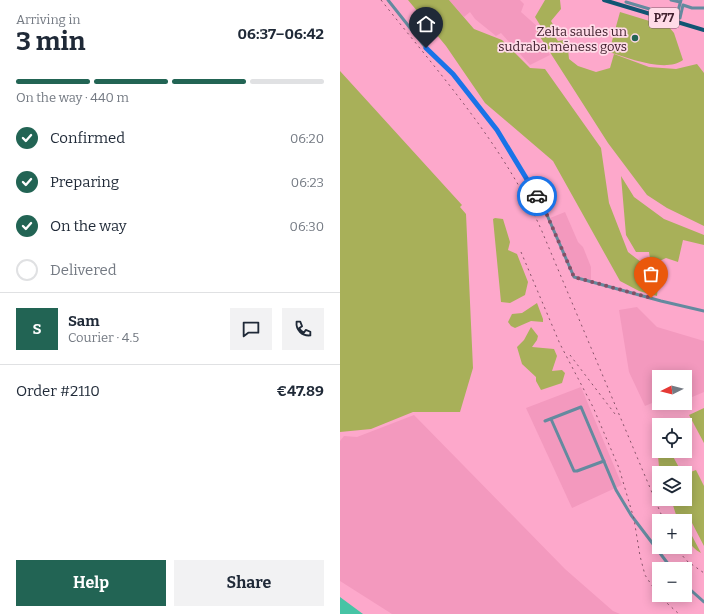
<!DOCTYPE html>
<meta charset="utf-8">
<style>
body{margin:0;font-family:Bitter,serif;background:#f2f2f3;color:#1f2937;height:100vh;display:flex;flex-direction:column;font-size:15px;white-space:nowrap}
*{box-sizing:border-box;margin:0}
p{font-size:13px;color:#747a83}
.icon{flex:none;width:22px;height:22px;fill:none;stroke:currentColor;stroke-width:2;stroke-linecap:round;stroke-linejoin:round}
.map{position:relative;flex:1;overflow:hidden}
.details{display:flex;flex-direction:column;background:#fff;width:340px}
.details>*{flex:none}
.needle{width:26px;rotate:264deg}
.buttons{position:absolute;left:312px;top:370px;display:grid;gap:8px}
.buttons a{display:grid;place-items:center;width:40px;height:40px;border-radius:0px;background:#fff;box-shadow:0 2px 10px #0003;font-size:20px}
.pin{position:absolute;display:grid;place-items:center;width:34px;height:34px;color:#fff;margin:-41px -17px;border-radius:50% 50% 50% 0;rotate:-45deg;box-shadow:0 0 4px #0007}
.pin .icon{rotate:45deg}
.courier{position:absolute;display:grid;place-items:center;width:40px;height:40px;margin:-20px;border:3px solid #1a73e8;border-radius:50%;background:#fff;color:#222;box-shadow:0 1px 5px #0007}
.headline em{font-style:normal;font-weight:700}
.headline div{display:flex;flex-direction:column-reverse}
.headline{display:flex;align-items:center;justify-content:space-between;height:68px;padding:0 16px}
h1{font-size:26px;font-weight:700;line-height:30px}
.bar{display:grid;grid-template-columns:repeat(4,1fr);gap:6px 4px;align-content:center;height:48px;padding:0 16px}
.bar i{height:5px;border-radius:3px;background:#e0e1e3}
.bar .on{background:#226454}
.bar p{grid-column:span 4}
.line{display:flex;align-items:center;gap:10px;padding:0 16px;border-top:1px solid #e0e1e3}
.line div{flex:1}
.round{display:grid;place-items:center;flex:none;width:42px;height:42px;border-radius:0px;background:#f2f2f3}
ol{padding:0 16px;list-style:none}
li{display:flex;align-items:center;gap:12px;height:44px}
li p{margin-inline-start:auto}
li .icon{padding:4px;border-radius:50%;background:#226454;color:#fff;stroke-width:4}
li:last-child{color:#747a83}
li i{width:22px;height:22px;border:2px solid #e0e1e3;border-radius:50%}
.primary-button{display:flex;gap:8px;margin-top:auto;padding:8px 16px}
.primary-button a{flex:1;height:46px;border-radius:0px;background:#226454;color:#fff;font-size:16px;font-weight:700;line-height:46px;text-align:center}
.primary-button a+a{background:#f2f2f3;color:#1f2937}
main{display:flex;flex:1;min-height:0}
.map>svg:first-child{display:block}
.built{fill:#f399be}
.green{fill:#a8b059}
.water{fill:#47c4a5}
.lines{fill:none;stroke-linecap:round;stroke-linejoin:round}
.minor{stroke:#648a9f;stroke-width:3}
.major{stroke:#115573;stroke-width:4}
.rail{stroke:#865268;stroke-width:1;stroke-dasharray:2 4;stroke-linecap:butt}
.done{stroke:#835066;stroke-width:4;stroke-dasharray:0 7.2}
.route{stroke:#1a73e8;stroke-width:5}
.poi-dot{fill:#226454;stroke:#ffdbe8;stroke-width:1.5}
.labels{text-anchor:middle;stroke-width:3.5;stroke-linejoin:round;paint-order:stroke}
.shield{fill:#ffdbe8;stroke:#7b5966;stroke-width:1}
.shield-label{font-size:12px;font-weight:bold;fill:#42212f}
.poi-label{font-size:13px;fill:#42212f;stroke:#ffdbe8;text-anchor:end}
</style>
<main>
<section class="details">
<div class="headline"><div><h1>3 min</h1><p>Arriving in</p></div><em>06:37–06:42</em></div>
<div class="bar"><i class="on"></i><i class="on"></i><i class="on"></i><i></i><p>On the way · 440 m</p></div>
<ol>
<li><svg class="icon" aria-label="check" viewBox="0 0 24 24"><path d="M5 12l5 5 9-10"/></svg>Confirmed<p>06:20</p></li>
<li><svg class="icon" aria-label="check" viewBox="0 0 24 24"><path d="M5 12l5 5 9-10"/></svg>Preparing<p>06:23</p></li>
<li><svg class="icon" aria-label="check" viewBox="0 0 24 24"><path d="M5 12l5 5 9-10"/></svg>On the way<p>06:30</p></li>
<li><i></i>Delivered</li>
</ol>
<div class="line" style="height:72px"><b class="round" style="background:#226454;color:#fff">S</b><div><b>Sam</b><p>Courier · 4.5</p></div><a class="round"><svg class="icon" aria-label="chat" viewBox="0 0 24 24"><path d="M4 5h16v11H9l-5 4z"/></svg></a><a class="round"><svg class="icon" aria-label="phone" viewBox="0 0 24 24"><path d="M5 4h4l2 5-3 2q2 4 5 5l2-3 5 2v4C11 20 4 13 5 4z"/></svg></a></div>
<div class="line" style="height:52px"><div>Order #2110</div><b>€47.89</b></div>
<div class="primary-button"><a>Help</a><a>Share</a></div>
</section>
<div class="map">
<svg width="364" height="614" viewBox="0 0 364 614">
<rect width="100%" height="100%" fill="#fda8cb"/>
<g class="built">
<path d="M 109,0 L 180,0 L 184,4 L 181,12 L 198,27 L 195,33 L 210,55 L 190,65 L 161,33 L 156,36 L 135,19 L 130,12 L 124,17 Z"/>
<path d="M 225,212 L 238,242 L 243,247 L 251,267 L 251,280 L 234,275 L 210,218 Z"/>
<path d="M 297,307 L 317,327 L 364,341 L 364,392 L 345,400 L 345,377 L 319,377 L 319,400 L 305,406 L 289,372 L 279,310 Z"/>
<path d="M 241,387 L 282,485 L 232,508 L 186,408 Z"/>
<path d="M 74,415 L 225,569 L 273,611 L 280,614 L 52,614 L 0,581 L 0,441 L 4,436 L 17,437 Z"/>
</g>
<g class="green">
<path d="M 68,0 L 109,0 L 134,29 L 162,40 L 190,68 L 205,69 L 261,148 L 269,203 L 288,252 L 319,276 L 317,296 L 299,291 L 280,281 L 213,161 L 145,103 L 106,46 Z"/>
<path d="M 205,0 L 220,0 L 221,9 L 211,21 L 215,28 L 213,34 L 218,41 L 224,40 L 228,49 L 229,59 L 238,66 L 256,72 L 270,68 L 274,54 L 309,67 L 336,69 L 357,64 L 364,73 L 364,226 L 327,208 L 307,195 L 268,143 L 197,32 L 200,25 L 195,17 Z"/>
<path d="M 280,12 L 329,27 L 334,33 L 343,60 C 326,73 288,58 269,52 Z"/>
<path d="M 0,71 L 122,205 L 120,207 L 126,214 L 133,368 L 120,412 L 73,412 L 31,429 L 0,432 Z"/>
<path d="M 281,176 L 294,197 L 324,219 L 364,235 L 364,245 L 343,240 L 338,262 L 326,258 L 311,265 L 309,252 L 296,252 L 286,235 Z"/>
<path d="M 155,218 L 163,219 L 170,242 L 168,250 L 177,254 L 188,282 L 185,295 L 170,303 L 161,302 L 153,219 Z"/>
<path d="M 197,303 L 203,319 L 203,322 L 191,321 L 175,328 L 171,326 L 168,322 L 172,314 L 182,313 Z"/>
<path d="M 191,327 L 198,336 L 197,340 L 192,347 L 214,349 L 217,356 L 212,371 L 222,370 L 225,373 L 222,383 L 201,390 L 196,381 L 196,377 L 182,364 L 177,347 L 184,340 Z"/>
<path d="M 364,408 L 364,443 L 349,415 Z"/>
<path d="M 319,443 L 319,451 L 330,451 L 342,473 L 321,473 L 319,467 L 317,444 Z"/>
<path d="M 356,470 L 364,486 L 364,546 L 351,521 L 349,524 L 351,534 L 361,553 C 348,546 345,534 345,521 L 338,521 L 331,499 L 345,499 L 345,474 Z"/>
</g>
<path class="water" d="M 0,597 L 23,614 L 0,614 Z"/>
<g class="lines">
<g class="minor">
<path d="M 48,0 L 86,48 L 113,74 L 157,130 L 204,208 L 234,277 L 321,301 L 364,311"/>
<path d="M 331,0 L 340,2"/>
<path d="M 286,2 L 340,18 L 343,5 L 352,8 L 364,8"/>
<path d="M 336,18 L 341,0"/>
<path d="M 211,419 L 234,471 L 237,471 L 264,461"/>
<path d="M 205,421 L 241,407 L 276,490 L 291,515 L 332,569"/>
<path d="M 345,585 L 364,602"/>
</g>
<path class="major" d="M 264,0 L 364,30"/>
<g class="rail">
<path d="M 41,0 C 99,73 162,143 201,229 L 324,521"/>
<path d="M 181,252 L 220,344 L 253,407 L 279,468 L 294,519 L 300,556 L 305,575 L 318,595 L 339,614"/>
<path d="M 230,355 L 275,414"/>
<path d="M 335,547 L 347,561 L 364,573"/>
</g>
</g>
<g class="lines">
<path class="done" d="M 197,196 L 204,208 L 234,277 L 311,298"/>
<path class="route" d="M 86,48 L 113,74 L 157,130 L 197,196"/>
</g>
<circle class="poi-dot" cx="295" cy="38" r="4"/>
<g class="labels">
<rect class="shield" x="309" y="8" width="30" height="20" rx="3"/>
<g class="shield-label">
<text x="324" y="22">P77</text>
</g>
<g class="poi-label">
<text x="287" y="36">Zelta saules un<tspan x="287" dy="15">sudraba mēness govs</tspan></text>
</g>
</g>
</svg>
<div class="buttons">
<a><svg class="needle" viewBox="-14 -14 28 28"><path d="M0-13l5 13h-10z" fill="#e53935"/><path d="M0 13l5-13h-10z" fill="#747a83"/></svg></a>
<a><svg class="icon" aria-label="locate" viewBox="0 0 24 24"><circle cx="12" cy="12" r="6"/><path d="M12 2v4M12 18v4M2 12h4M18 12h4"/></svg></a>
<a><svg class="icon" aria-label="layers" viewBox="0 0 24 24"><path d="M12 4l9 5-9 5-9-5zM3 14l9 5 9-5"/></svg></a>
<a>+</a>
<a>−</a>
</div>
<div class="pin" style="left:311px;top:298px;background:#ea580c"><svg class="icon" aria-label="bag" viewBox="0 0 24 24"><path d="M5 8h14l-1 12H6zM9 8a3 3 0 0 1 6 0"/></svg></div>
<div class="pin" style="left:86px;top:48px;background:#1f2937"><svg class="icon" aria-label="home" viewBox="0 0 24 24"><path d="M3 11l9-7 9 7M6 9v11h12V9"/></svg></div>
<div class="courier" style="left:197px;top:196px"><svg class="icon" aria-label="car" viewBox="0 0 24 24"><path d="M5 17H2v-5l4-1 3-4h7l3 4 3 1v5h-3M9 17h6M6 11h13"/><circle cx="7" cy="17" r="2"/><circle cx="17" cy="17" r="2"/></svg></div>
</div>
</main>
